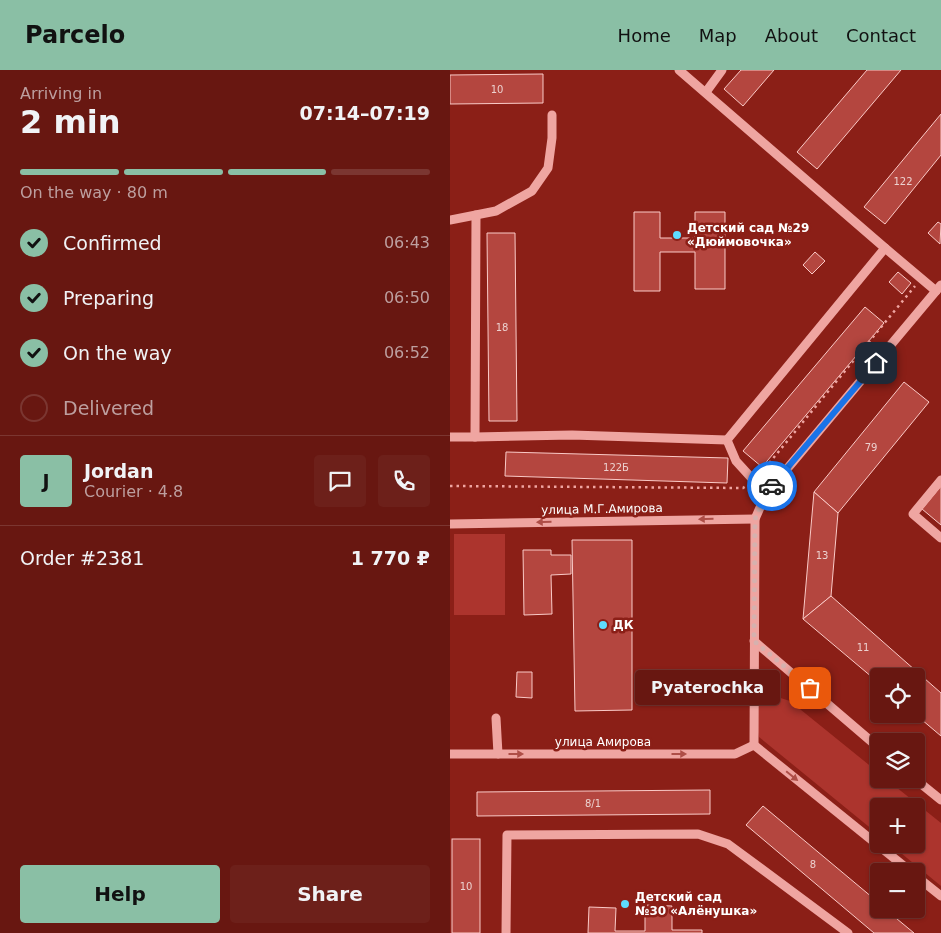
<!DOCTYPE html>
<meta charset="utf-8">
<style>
body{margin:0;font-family:"DejaVu Sans",sans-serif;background:#6d201a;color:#f1f3f6;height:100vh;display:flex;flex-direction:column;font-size:19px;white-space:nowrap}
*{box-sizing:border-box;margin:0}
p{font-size:16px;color:#bd9f9f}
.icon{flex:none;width:28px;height:28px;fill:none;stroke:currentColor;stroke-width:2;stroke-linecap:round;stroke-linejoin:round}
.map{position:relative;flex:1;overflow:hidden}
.sheet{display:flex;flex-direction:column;background:#681711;width:450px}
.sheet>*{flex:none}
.buttons{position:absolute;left:420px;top:598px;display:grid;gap:10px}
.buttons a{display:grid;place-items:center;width:55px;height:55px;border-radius:5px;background:#681711;box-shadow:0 1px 4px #0004,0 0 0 1px #7b3631;font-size:25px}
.pin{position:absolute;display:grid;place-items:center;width:42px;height:42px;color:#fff;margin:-21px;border-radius:10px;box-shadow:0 2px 8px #0006}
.courier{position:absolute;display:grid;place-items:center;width:50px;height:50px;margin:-25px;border:4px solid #1a73e8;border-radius:50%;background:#fff;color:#222;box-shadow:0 1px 6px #0007}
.bubble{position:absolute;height:35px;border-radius:5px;background:#681711;box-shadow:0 1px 4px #0004,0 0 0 1px #7b3631;font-size:16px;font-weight:700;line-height:35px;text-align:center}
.overview em{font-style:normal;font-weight:700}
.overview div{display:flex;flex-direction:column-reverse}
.overview{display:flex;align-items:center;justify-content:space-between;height:85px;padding:0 20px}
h1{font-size:32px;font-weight:700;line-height:38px}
.bar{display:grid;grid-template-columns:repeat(4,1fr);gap:8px 5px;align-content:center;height:60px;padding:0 20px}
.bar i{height:6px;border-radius:4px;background:#7b3631}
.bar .active{background:#8abfa5}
.bar p{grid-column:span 4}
.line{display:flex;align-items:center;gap:12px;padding:0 20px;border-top:1px solid #7b3631}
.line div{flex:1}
.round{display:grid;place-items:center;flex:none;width:52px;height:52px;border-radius:5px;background:#6d201a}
ol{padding:0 20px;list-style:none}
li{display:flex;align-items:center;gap:15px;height:55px}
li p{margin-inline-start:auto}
li .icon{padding:5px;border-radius:50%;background:#8abfa5;color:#111;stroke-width:4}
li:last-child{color:#bd9f9f}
li i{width:28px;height:28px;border:2px solid #7b3631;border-radius:50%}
.cta{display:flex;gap:10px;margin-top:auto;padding:10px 20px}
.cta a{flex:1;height:58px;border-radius:5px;background:#8abfa5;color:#111;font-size:20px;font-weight:700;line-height:58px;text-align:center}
.cta a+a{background:#6d201a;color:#f1f3f6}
header{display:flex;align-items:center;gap:30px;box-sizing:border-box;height:70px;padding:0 25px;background:#8abfa5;color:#111}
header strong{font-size:24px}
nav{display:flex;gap:28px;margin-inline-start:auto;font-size:18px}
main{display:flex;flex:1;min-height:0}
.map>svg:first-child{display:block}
.green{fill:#ac342d}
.building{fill:#b4463f;stroke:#facac7}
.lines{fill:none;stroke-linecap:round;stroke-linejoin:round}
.path{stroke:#efa5a1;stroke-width:2.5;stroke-dasharray:2.5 4;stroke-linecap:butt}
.minor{stroke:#efa5a1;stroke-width:9}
.oneway{fill:#ae4e47}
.done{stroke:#d6b1ae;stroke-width:5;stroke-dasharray:0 9}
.route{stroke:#1a73e8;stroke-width:6}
.poi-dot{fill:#5edcff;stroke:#8b1f17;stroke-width:2}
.labels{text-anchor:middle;stroke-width:5;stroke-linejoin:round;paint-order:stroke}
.number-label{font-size:10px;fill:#ecd1cf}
.poi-label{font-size:12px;font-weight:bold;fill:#fff;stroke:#8b1f17;text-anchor:start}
.street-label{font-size:12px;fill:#fff;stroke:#8b1f17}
</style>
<header>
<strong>Parcelo</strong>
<nav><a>Home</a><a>Map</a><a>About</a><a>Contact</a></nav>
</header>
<main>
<section class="sheet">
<div class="overview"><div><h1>2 min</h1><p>Arriving in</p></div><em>07:14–07:19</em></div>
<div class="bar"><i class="active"></i><i class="active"></i><i class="active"></i><i></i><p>On the way · 80 m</p></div>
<ol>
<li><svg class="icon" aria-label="check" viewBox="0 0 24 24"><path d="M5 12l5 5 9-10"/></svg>Confirmed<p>06:43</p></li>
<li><svg class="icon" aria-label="check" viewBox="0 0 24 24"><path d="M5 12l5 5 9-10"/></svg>Preparing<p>06:50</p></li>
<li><svg class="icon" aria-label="check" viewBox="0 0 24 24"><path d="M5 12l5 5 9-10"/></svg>On the way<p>06:52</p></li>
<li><i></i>Delivered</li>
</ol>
<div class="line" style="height:90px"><b class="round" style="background:#8abfa5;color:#111">J</b><div><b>Jordan</b><p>Courier · 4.8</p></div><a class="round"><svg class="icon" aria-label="chat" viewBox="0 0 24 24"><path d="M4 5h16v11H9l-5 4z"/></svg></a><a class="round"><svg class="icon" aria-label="phone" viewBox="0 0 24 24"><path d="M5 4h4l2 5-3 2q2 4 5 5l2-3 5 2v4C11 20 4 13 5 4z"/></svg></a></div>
<div class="line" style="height:65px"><div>Order #2381</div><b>1 770 ₽</b></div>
<div class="cta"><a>Help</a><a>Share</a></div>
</section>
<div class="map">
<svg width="491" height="863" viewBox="0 0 491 863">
<rect width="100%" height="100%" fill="#8b1f17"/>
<g class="green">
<rect x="4" y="464" width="51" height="81"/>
<path d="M 318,624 L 340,631 L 429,703 L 429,709 L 436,709 L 491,753 L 491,816 L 440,774 L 466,774 L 466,736 L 429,736 L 429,765 L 309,667 L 303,640 Z"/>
</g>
<g class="building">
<path d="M 291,0 L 324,0 L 293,36 L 274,19 Z"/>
<path d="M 417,0 L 451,0 L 367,99 L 347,82 Z"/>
<path d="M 93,4 L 93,33 L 0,34 L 0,5 Z"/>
<path d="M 491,44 L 491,85 L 435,154 L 414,137 Z"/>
<path d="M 184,142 L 210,142 L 210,168 L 245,168 L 245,142 L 275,142 L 275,219 L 245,219 L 245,182 L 210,182 L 210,221 L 184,221 Z"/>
<path d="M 488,152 L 491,154 L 490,174 L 478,163 Z"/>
<path d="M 37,163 L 65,163 L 67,351 L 39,351 Z"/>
<path d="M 365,182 L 375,191 L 362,204 L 353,195 Z"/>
<path d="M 448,202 L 461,213 L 452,224 L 439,212 Z"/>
<path d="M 415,237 L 434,253 L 312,397 L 293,381 Z"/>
<path d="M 454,312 L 479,332 L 388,443 L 364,422 Z"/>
<path d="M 56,382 L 278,388 L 277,413 L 55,406 Z"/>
<path d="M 491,416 L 491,455 L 472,439 Z"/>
<path d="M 364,422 L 388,443 L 381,526 L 353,549 Z"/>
<path d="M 122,470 L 182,470 L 182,640 L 125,641 Z"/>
<path d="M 73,480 L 101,480 L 101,485 L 121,485 L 121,504 L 101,505 L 102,544 L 74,545 Z"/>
<path d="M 381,526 L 491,623 L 491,666 L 465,644 L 466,644 L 466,606 L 429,606 L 429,613 L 353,549 Z"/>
<path d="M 67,602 L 82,602 L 82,628 L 66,627 Z"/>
<path d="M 260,720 L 260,744 L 27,746 L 27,722 Z"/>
<path d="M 313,736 L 429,833 L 429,839 L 435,839 L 464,863 L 424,863 L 296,755 Z"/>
<rect x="2" y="769" width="28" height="94"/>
<path d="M 195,835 L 222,836 L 222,860 L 252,860 L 252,863 L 138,863 L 139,837 L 166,838 L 165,861 L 195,861 Z"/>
</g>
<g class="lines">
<g class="path">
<path d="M 311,403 L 465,216"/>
<path d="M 0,416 L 293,418 L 296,416"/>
</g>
<g class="minor">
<path d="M 229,0 L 435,178 L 486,221"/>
<path d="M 256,22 L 272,0"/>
<path d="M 0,150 L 46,141 L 82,121 L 98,98 L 102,68 L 102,45"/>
<path d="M 0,367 L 25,367 L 26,145"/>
<path d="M 25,367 L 122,365 L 277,370"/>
<path d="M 491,410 L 463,444 L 491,468"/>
<path d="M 316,424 L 286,391 L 277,370 L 435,178"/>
<path d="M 0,454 L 305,449"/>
<path d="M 304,571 L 429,678"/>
<path d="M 46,648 L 48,684"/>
<path d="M 304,675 L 305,449 L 316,424 L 491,215"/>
<path d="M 304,675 L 460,801"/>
<path d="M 0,684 L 285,684 L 304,675"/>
<path d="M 465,709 L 491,730"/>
<path d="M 466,806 L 491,826"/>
<path d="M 56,863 L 57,765 L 248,764 L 278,774 L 398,863"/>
</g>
</g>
<defs><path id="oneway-solid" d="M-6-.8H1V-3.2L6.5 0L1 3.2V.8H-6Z" transform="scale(1.25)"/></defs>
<g class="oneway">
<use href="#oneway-solid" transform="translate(256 449) rotate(179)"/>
<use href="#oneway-solid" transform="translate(94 452) rotate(179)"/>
<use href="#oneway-solid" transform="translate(66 684)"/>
<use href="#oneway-solid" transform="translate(229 684)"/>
<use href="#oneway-solid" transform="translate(342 706) rotate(39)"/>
</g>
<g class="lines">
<path class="done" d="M 322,416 L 316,424 L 305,449 L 304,571 L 360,618"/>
<path class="route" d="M 322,416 L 426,293"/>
</g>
<g class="poi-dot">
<circle cx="227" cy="165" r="5"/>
<circle cx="153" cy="555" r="5"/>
<circle cx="175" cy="834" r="5"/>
</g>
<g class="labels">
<g class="number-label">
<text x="47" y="23">10</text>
<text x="453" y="115">122</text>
<text x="52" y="261">18</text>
<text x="421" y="381">79</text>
<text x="166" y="401">122Б</text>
<text x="372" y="489">13</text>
<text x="413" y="581">11</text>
<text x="143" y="737">8/1</text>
<text x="363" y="798">8</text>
<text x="16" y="820">10</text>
</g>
<g class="poi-label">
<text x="237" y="162">Детский сад №29<tspan x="237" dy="14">«Дюймовочка»</tspan></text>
<text x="163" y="559">ДК</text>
<text x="185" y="831">Детский сад<tspan x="185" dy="14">№30 «Алёнушка»</tspan></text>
</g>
<g class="street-label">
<text transform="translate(152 439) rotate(-1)" y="4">улица М.Г.Амирова</text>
<text x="153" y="676">улица Амирова</text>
</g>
</g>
</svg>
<div class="buttons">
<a><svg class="icon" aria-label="locate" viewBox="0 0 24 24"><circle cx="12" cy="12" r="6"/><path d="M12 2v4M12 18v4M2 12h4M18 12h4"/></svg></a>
<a><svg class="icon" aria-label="layers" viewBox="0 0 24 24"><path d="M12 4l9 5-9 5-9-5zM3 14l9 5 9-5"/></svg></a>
<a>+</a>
<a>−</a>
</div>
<div class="pin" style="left:360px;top:618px;background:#ea580c"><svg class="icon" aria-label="bag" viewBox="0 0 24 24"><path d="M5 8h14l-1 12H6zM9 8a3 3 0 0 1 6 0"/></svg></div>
<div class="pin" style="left:426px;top:293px;background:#1f2937"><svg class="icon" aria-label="home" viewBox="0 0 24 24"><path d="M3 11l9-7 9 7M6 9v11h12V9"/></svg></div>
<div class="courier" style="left:322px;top:416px"><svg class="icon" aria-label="car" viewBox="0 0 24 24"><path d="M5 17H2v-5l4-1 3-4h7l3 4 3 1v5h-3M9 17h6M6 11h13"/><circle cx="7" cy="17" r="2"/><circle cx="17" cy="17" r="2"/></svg></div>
<div class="bubble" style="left:185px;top:600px;width:145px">Pyaterochka</div>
</div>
</main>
